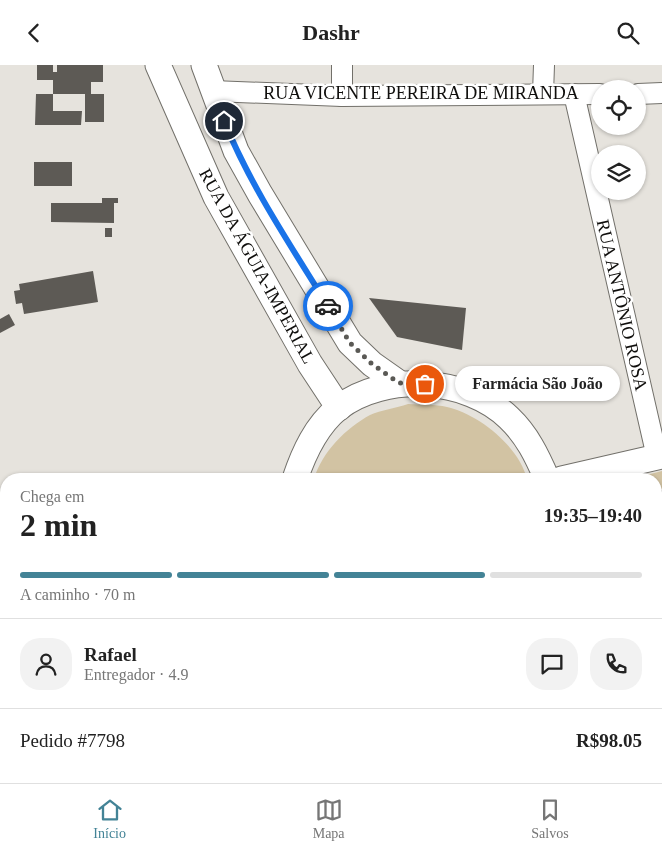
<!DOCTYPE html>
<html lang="pt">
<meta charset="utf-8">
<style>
body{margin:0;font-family:Georgia,serif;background:#f2f2f2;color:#222;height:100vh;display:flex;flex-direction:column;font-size:19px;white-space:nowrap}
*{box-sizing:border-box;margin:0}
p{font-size:16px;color:#767676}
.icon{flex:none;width:28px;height:28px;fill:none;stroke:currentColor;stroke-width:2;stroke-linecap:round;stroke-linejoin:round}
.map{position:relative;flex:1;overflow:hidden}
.panel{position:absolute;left:0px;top:408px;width:662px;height:311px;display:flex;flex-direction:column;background:#fff;border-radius:20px 20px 0 0;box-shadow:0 1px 4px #0004}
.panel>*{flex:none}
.buttons{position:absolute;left:591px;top:15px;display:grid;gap:10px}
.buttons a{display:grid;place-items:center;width:55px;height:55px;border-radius:50%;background:#fff;box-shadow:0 1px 4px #0004;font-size:25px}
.pin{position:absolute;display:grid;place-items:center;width:42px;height:42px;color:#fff;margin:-21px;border:2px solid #fff;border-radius:50%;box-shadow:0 1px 5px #0007}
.courier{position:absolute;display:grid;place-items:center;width:50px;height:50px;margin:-25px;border:4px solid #1a73e8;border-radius:50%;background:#fff;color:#222;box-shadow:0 1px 6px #0007}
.bubble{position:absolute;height:35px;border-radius:18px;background:#fff;box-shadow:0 1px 4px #0004;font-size:16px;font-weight:700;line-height:35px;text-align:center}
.head em{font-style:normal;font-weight:700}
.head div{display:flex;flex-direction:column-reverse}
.head{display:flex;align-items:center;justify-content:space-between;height:85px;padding:0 20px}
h1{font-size:32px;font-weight:700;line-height:38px}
.bar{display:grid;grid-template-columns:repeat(4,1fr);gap:8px 5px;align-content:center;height:60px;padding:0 20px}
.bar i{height:6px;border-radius:4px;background:#e0e0e0}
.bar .active{background:#438396}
.bar p{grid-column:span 4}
.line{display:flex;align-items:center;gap:12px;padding:0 20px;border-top:1px solid #e0e0e0}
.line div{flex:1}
.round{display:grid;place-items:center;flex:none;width:52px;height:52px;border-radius:20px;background:#f2f2f2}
header{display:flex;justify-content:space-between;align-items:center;height:65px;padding:0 20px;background:#fff;font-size:22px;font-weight:700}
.tabs{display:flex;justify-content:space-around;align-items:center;height:70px;border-top:1px solid #e0e0e0;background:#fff;font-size:14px;color:#767676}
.tabs a{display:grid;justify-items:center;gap:2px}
.tabs .active{color:#438396}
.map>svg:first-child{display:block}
.green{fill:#d2c3a3}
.building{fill:#5d5a55}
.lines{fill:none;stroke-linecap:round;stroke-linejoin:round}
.minor-casing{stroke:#72706a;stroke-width:22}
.tertiary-casing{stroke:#72706a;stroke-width:27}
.minor{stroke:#fff;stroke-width:20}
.tertiary{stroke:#fff;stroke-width:25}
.done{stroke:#5a5955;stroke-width:5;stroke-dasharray:0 9}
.route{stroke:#1a73e8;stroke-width:6}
.labels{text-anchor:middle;stroke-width:5;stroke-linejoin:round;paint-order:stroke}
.street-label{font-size:18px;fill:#0f0e0c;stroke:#fff}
</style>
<header><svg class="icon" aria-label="back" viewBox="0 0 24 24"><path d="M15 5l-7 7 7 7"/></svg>Dashr<svg class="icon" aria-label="search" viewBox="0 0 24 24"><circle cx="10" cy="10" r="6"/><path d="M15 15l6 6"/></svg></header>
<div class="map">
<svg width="662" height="718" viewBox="0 0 662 718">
<rect width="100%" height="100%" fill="#e6e3dd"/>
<g class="green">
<path d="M 408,339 C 420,340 435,339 447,342 C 478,349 519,381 527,414 L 314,414 C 322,387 346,363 370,350 C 381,345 396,343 408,339 Z"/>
<path d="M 662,406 L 662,424 L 656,426 L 656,414 L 631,414 Z"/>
</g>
<g class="building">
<path d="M 37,0 L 53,0 L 53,7 L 57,7 L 57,0 L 103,0 L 103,17 L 91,17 L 91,29 L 104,29 L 104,57 L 85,57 L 85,29 L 53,29 L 53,15 L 37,15 Z"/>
<path d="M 36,29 L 53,29 L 53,46 L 82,46 L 81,60 L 35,60 Z"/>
<rect x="34" y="97" width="38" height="24"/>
<path d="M 102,133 L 118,133 L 118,138 L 114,138 L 114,158 L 51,157 L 51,138 L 102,138 Z"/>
<rect x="105" y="163" width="7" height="9"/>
<path d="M 93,206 L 98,237 L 24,249 L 22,238 L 16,239 L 14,226 L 20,225 L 19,219 Z"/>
<path d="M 369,233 L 466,243 L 462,285 L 397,272 Z"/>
<path d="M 9,249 L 15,260 L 0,268 L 0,254 Z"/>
<path d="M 656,641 L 660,641 L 661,657 L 656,657 Z"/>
</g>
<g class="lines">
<g class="minor-casing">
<g id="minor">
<path d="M 212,26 L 342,31 L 600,29"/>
<path d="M 543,29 L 544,0"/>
<path d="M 574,29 L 657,392"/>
<path d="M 638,29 L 662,28"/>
<path d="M 342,31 L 342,0"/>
<path d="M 656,699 L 662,699"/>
<path d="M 176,718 L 176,712"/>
</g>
</g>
<g class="tertiary-casing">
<g id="tertiary">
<path d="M 158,0 L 216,132 L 310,299 L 339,343"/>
<path d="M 204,0 L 236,86 L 260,129 L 350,278 L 372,299 L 399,318"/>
<path d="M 295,414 C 304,387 316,361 338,343 C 385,307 467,312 509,353 C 527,370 537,391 547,414"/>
<path d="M 562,414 L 662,391"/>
<path d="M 656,441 L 662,439"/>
<path d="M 0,511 L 6,510"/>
<path d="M 0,557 L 6,556"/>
<path d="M 396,712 L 396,718"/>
<path d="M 439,712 L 439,718"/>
</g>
</g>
<use href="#minor" class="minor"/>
<use href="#tertiary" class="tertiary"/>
</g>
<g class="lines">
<path class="done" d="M 328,241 L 350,278 L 372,299 L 399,318 L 425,319"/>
<path class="route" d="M 224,56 C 251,122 291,181 328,241"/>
</g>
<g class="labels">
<g class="street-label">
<text x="421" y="34">RUA VICENTE PEREIRA DE MIRANDA</text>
<text transform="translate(257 201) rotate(61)" y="6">RUA DA ÁGUIA-IMPERIAL</text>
<text transform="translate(622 240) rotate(77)" y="6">RUA ANTÔNIO ROSA</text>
</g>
</g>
</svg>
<div class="buttons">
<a><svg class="icon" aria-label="locate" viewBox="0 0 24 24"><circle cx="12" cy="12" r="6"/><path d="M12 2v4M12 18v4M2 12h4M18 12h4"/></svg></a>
<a><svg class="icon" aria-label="layers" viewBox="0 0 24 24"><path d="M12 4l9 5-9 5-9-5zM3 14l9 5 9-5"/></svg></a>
</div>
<div class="pin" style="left:425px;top:319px;background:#ea580c"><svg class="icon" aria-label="bag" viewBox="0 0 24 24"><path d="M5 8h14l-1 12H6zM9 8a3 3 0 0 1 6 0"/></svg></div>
<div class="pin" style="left:224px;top:56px;background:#1f2937"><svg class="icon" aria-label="home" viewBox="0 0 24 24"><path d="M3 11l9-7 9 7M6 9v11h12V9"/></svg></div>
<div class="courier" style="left:328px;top:241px"><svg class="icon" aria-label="car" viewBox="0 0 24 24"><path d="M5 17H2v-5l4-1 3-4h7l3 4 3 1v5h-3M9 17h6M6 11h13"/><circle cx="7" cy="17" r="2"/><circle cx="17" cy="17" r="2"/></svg></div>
<div class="bubble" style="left:455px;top:301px;width:165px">Farmácia São João</div>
<section class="panel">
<div class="head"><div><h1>2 min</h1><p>Chega em</p></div><em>19:35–19:40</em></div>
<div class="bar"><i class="active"></i><i class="active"></i><i class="active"></i><i></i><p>A caminho · 70 m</p></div>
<div class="line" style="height:90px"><a class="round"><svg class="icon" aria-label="person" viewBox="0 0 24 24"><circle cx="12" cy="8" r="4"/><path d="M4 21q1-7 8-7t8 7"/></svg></a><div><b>Rafael</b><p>Entregador · 4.9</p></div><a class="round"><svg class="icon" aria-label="chat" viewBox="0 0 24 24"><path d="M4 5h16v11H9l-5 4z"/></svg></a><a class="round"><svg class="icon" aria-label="phone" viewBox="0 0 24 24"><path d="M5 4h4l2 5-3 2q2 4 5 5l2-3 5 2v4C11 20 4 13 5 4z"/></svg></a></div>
<div class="line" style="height:65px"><div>Pedido #7798</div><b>R$98.05</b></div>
</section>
</div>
<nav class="tabs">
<a class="active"><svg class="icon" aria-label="home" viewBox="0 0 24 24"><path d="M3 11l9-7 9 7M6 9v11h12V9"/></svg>Início</a>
<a><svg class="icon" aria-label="map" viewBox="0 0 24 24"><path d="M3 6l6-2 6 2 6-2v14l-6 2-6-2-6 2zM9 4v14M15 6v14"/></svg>Mapa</a>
<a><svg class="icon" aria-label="saved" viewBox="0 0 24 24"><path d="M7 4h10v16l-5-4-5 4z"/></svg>Salvos</a>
</nav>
